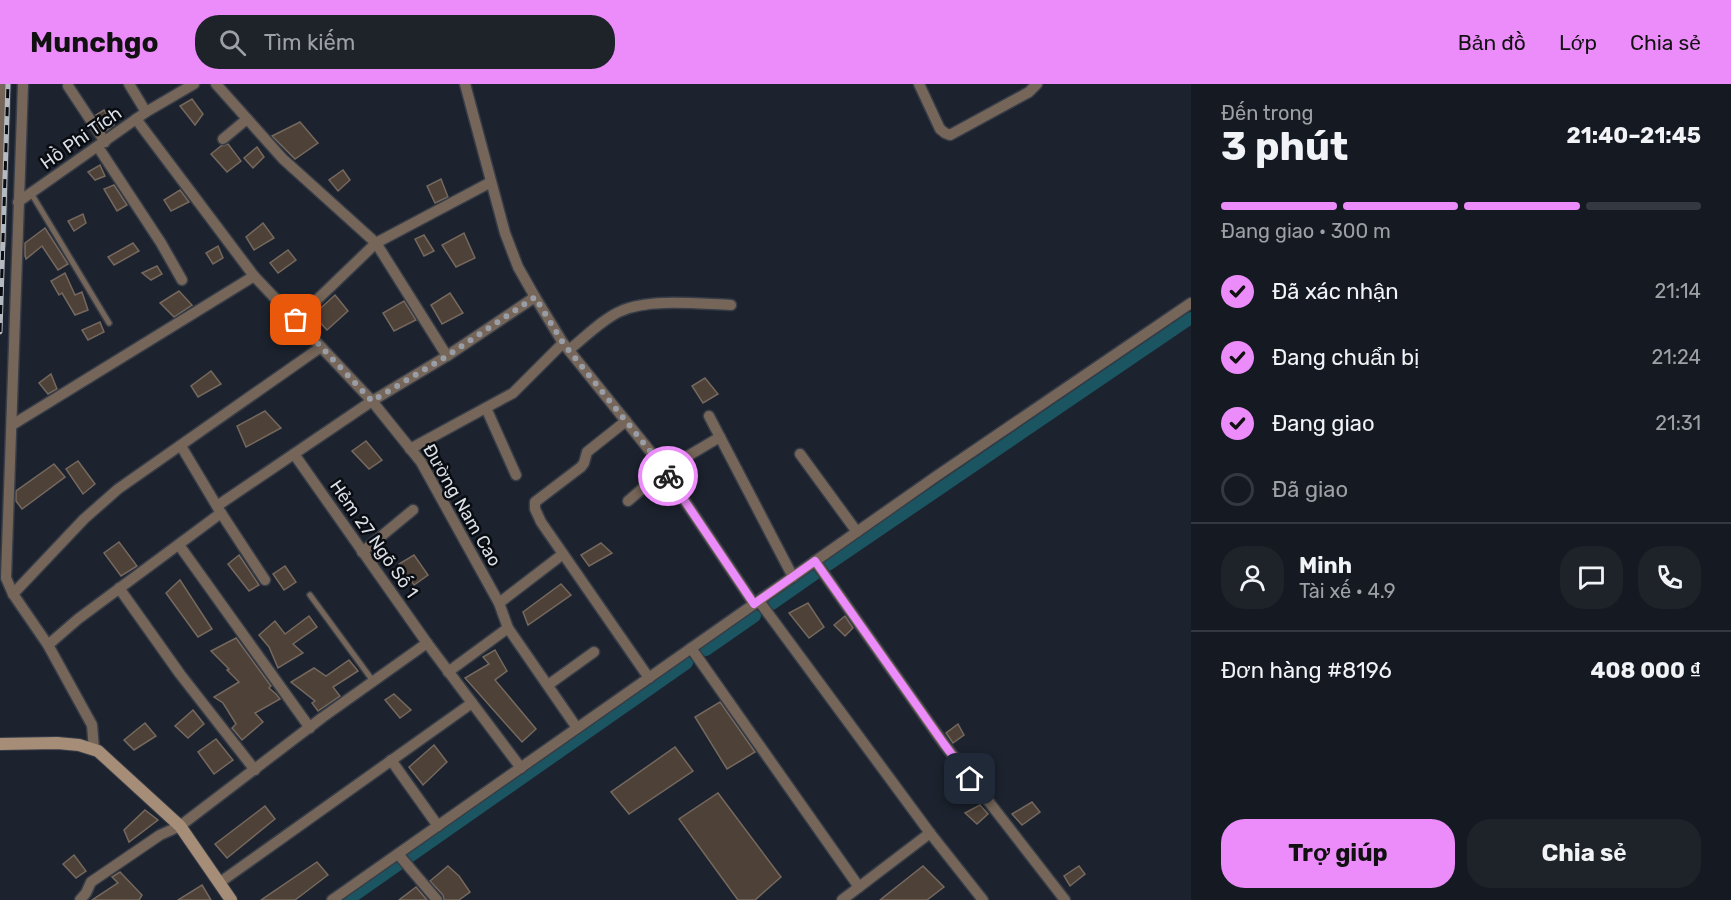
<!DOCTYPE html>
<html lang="vi">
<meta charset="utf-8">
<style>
body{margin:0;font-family:Rubik,sans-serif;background:#1e232a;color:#f1f3f6;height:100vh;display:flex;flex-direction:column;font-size:22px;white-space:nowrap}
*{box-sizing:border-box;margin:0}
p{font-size:20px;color:#9da1a5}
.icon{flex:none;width:33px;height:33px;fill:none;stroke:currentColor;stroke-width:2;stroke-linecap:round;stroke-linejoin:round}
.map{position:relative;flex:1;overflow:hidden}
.details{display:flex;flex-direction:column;background:#151a22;width:540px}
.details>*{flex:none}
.pin{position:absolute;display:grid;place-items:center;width:51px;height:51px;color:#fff;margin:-26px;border-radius:12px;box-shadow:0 3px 9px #0006}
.courier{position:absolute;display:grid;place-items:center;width:60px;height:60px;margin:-30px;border:4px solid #ec8cfa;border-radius:50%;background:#fff;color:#222;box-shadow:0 2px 8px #0007}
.head em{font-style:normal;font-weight:700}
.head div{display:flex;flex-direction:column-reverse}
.head{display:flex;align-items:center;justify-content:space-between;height:102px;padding:0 30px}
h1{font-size:39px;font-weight:700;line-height:45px}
.bar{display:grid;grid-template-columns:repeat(4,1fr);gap:9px 6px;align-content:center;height:72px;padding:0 30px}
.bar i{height:8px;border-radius:4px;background:#343840}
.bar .selected{background:#ec8cfa}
.bar p{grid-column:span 4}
.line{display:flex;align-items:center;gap:15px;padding:0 30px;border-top:2px solid #343840}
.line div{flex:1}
.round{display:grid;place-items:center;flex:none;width:63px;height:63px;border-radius:24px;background:#1e232a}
ol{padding:0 30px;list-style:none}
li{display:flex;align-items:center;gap:18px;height:66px}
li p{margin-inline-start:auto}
li .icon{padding:6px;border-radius:50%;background:#ec8cfa;color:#111;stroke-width:4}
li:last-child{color:#9da1a5}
li i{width:33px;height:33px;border:3px solid #343840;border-radius:50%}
.cta{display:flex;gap:12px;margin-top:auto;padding:12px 30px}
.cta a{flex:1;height:69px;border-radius:24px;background:#ec8cfa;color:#111;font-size:24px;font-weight:700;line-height:69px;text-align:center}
.cta a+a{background:#1e232a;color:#f1f3f6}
header{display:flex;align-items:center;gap:36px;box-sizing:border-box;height:84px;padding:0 30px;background:#ec8cfa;color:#111}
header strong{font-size:28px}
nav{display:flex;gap:33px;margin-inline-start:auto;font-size:21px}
.search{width:420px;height:54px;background:#1e232a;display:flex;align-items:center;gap:15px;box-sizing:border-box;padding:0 21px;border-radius:24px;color:#9da1a5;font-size:22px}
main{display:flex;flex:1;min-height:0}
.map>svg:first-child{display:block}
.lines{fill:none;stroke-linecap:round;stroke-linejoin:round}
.canal{stroke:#1a5561;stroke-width:12}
.building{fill:#4e4238;stroke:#75685e;stroke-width:1.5}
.service-casing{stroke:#373d48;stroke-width:8}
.minor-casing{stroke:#373d48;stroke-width:13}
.secondary-casing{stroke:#373d48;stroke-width:14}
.service{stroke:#766659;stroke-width:5}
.minor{stroke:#766659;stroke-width:10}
.secondary{stroke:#a58d78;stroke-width:12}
.rail-casing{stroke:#b4bac2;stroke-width:5}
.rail{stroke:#090c11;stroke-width:3;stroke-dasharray:9;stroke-linecap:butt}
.done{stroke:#989da6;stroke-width:6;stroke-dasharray:0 10.8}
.route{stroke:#ec8cfa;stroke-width:8}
.labels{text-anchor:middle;stroke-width:5;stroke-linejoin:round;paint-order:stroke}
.street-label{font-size:18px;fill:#dadfe6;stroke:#090c11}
</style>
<header>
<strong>Munchgo</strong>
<div class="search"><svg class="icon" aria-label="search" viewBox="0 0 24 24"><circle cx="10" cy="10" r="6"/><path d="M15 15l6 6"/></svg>Tìm kiếm</div>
<nav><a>Bản đồ</a><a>Lớp</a><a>Chia sẻ</a></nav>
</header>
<main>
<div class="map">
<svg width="1191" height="816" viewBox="0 0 1191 816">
<rect width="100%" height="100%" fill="#1c232e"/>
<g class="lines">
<g class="canal">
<path d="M 828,481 L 1191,234"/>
<path d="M 772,520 L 815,490"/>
<path d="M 706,566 L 755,532"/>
<path d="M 348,816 L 687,579"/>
</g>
</g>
<g class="building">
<path d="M 192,15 L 203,30 L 195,41 L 180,22 Z"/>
<path d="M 104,26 L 114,41 L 106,47 L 96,31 Z"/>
<path d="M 300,38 L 318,59 L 295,75 L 272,52 Z"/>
<path d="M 228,60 L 241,77 L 227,88 L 211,70 L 221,62 Z"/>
<path d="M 257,63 L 264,73 L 253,84 L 244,74 Z"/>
<path d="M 100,81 L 105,92 L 95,96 L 88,88 Z"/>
<path d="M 343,86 L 350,96 L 338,107 L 329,96 Z"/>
<path d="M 441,95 L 448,113 L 435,119 L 427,102 Z"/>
<path d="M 114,101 L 127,121 L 117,127 L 104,105 Z"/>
<path d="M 180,106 L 189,118 L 171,127 L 164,116 Z"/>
<path d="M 83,130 L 86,139 L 74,147 L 68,137 Z"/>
<path d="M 263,139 L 274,154 L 254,166 L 246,153 Z"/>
<path d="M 45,144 L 68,180 L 58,186 L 42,162 L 26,175 L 25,172 L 25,159 Z"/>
<path d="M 464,149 L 475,174 L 456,183 L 442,161 Z"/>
<path d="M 424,151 L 434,167 L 424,172 L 415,155 Z"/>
<path d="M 133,159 L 139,167 L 114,181 L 108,173 Z"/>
<path d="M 218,162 L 223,174 L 213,180 L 206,169 Z"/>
<path d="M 288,166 L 296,176 L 278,189 L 270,179 Z"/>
<path d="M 157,182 L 162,190 L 151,196 L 142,189 Z"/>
<path d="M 65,189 L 75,211 L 82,208 L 88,226 L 75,231 L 62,209 L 59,211 L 51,197 Z"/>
<path d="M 179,207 L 192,221 L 174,233 L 160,219 Z"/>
<path d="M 450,209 L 463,229 L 442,240 L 431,221 Z"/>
<path d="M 335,211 L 348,227 L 327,246 L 313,231 Z"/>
<path d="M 404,217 L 416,236 L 394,247 L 383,229 Z"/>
<path d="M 100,238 L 104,248 L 88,256 L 82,246 Z"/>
<path d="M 211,287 L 221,300 L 198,313 L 191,302 Z"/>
<path d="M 51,290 L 57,305 L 48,310 L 39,299 Z"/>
<path d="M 705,294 L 718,310 L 703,319 L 692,302 Z"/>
<path d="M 265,327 L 281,344 L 246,363 L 237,342 Z"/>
<path d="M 366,357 L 382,376 L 369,385 L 352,367 Z"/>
<path d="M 78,377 L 95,400 L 83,410 L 66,385 Z"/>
<path d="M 54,380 L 65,393 L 22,425 L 16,417 L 16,407 Z"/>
<path d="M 663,397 L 668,406 L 656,419 L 647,410 Z"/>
<path d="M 119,458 L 137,482 L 121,492 L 104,469 Z"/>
<path d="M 601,459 L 612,469 L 589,482 L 581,471 Z"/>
<path d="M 239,471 L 259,501 L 249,507 L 228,480 Z"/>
<path d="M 414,471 L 428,491 L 414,501 L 399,480 Z"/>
<path d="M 285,482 L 296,498 L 284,506 L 273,490 Z"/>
<path d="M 180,496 L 212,545 L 198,553 L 166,509 Z"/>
<path d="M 561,500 L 571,511 L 528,541 L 523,528 Z"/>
<path d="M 808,519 L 824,543 L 809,554 L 789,529 Z"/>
<path d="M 309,532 L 317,543 L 293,560 L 303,569 L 278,584 L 269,563 L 259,551 L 275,537 L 285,550 Z"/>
<path d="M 845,532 L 853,544 L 845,552 L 834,541 Z"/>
<path d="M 236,554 L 271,602 L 269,604 L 276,610 L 280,615 L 255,629 L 263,638 L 242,656 L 232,644 L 236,640 L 223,619 L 214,613 L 239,598 L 227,586 L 229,585 L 211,567 Z"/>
<path d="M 495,566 L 507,587 L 495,596 L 536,645 L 522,658 L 465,594 L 489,580 L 483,573 Z"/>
<path d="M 349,576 L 358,587 L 333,603 L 340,612 L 318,627 L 312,619 L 315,617 L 291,598 L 314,584 L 326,592 Z"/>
<path d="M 394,610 L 411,626 L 400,634 L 385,616 Z"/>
<path d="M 720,618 L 755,668 L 727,685 L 695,633 Z"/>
<path d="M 193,626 L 204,640 L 188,654 L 175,642 Z"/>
<path d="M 145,639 L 156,652 L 134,666 L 124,656 Z"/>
<path d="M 958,640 L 964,651 L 953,659 L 946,649 Z"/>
<path d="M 216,655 L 233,676 L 214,690 L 198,668 Z"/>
<path d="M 434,661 L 447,678 L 423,701 L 409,683 Z"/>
<path d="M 675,663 L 693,687 L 629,730 L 611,708 Z"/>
<path d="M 718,709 L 781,793 L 755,816 L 738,816 L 679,735 Z"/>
<path d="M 1032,718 L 1040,728 L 1022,741 L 1012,730 Z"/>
<path d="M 980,721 L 988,730 L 977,740 L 965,729 Z"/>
<path d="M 265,722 L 275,735 L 227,774 L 215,760 Z"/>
<path d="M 145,726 L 158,736 L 129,758 L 124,746 Z"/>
<path d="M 74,771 L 86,787 L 76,794 L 63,780 Z"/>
<path d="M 317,778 L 328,791 L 295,816 L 261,816 Z"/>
<path d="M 448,782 L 459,792 L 470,808 L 459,816 L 444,816 L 443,811 L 430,797 Z"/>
<path d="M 923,782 L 944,803 L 927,816 L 880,816 Z"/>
<path d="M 1079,782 L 1085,790 L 1070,802 L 1064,792 Z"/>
<path d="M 120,788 L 142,811 L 139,816 L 92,816 L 118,799 L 112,793 Z"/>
<path d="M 202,801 L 211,816 L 178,816 Z"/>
<path d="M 416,803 L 427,816 L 399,816 Z"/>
</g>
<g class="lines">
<g class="service-casing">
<g id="service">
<path d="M 31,109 L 109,239"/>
<path d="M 310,511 L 373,597"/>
</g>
</g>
<g class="minor-casing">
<g id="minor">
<path d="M 23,0 L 6,494 L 13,510 L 48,561 L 92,641 L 94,665"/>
<path d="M 129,0 L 146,28"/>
<path d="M 216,0 L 283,75 L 376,159 L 447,272"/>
<path d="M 465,0 L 505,149 L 518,183 L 535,213 L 563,259 L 658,377 L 754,520"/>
<path d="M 919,0 L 940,45 L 945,49 L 950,51 L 1029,8 L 1037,0"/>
<path d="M 68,2 L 105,58"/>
<path d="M 136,35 L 254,192 L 372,317 L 421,378 L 499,519 L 508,544 L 577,644"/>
<path d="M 223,55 L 247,35"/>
<path d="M 98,63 L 161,159 L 182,196"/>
<path d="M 18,118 L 146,28 L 194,0"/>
<path d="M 0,160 L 5,0"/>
<path d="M 296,236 L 376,159 L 491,98"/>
<path d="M 569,266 C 584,254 604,234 621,227 C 649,214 700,220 731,221"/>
<path d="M 486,324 L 516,391"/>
<path d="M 709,332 L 793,493"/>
<path d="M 626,337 L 587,368 L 584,379 L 581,383 L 535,418 L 535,425 L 541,438 L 649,594"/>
<path d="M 12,341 L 254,192"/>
<path d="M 181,362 L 221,429 L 265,496"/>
<path d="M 410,365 L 513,309 L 563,259"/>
<path d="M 294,370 L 427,559 L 521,684"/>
<path d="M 800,370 L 857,448"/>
<path d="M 628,417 L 664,386 L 720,353"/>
<path d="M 217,422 L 372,317 L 447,272 L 535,213"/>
<path d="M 179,461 L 310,644"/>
<path d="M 362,468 L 413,426"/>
<path d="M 815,477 L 944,660 L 1065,816"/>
<path d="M 119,504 L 180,590 L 255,686"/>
<path d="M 13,510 L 84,435 L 118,405 L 321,263"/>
<path d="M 759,517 L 930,749 L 983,816"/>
<path d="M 499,519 L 563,470"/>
<path d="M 48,561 L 78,535 L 221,429"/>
<path d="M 691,564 L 859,803"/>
<path d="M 448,588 L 508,544"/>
<path d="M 548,601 L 594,568"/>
<path d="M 391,676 L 438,742"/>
<path d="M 398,770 L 437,816"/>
<path d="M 219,799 L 472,619"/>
<path d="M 80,816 L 86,809 L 91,798 L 160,751 L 180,742 L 323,633 L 427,559"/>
<path d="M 332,816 L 938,391 L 1191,219"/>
<path d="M 842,816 L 930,749"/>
</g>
</g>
<g class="secondary-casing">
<path id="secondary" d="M 0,660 L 57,659 L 79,661 L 98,667 L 180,742 L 231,816"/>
</g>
<use href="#service" class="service"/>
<use href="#minor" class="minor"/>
<use href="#secondary" class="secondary"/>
<g class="rail-casing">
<path id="rail" d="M 0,248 L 8,0"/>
</g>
<use href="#rail" class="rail"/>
</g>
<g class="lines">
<path class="done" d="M 296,236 L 372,317 L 447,272 L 535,213 L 563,259 L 658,377 L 668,392"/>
<path class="route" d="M 668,392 L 754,520 L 815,477 L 944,660 L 970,695"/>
</g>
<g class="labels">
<g class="street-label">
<text transform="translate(81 54) rotate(-35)" y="6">Hồ Phi Tích</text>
<text transform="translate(462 421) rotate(60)" y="6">Đường Nam Cao</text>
<text transform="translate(374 455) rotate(55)" y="6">Hẻm 27 Ngõ Số 1</text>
</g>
</g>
</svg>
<div class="pin" style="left:296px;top:236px;background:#ea580c"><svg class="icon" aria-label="bag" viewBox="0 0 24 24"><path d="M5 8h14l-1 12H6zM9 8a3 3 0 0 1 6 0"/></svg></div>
<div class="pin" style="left:970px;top:695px;background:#1f2937"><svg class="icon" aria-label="home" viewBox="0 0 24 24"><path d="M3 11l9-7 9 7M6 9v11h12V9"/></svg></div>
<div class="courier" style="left:668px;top:392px"><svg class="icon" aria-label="bike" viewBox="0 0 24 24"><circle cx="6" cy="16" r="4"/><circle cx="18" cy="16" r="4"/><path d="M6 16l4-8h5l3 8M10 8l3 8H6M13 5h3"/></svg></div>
</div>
<section class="details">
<div class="head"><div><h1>3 phút</h1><p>Đến trong</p></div><em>21:40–21:45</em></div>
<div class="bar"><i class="selected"></i><i class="selected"></i><i class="selected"></i><i></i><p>Đang giao · 300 m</p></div>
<ol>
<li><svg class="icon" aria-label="check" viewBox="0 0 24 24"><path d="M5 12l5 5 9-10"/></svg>Đã xác nhận<p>21:14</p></li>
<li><svg class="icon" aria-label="check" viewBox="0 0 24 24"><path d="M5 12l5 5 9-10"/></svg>Đang chuẩn bị<p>21:24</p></li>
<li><svg class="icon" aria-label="check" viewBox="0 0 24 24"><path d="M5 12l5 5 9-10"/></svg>Đang giao<p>21:31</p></li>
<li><i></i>Đã giao</li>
</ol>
<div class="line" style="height:108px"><a class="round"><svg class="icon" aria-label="person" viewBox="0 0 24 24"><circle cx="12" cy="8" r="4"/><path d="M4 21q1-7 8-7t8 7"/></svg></a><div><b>Minh</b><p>Tài xế · 4.9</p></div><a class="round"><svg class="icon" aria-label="chat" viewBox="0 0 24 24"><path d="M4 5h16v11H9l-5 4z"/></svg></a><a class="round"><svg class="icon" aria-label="phone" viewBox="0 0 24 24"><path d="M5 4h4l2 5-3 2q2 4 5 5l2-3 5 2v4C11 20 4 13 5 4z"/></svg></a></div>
<div class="line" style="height:78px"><div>Đơn hàng #8196</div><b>408 000 ₫</b></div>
<div class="cta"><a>Trợ giúp</a><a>Chia sẻ</a></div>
</section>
</main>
